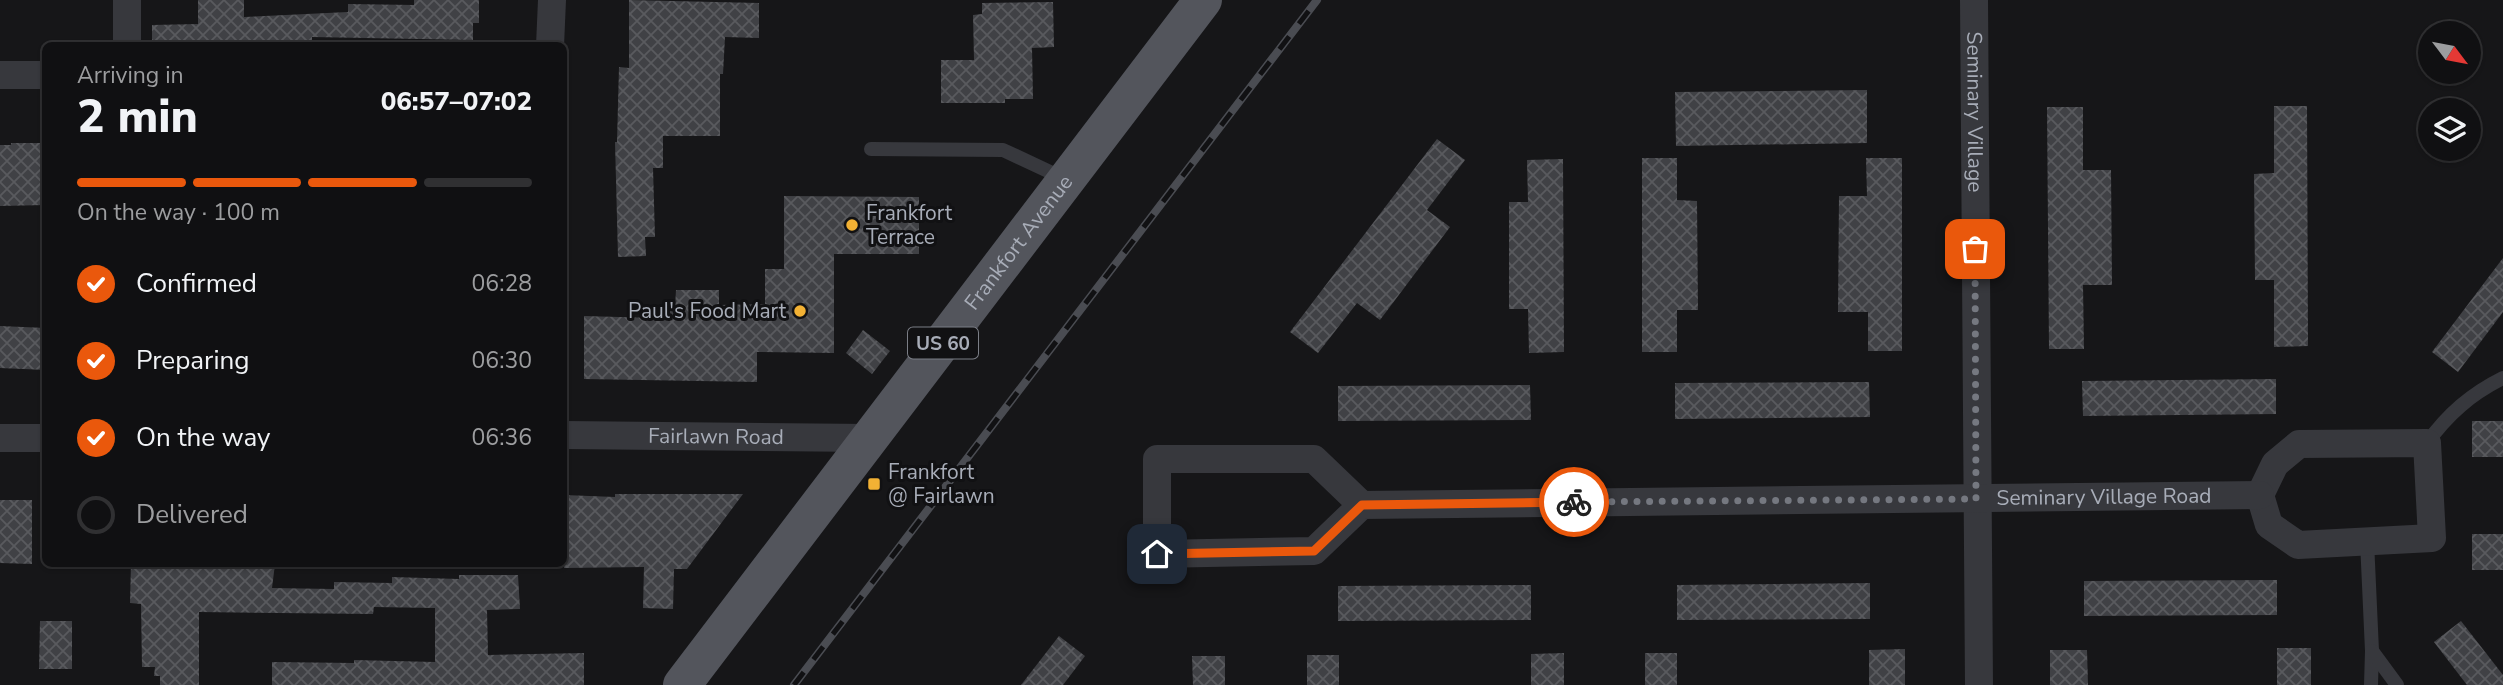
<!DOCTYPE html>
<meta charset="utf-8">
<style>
body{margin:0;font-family:"Nunito Sans",sans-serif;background:#1e1e20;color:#f1f3f6;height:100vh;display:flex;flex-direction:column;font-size:26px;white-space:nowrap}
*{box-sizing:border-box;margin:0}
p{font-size:23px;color:#9c9d9f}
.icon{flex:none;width:38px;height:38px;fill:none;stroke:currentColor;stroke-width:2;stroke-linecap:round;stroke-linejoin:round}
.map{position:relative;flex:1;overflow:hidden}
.drawer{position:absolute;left:42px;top:42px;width:525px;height:525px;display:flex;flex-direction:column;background:#101012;border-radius:10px;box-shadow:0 2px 5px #0004,0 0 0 2px #303032}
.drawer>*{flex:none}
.needle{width:46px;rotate:122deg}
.buttons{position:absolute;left:2418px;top:21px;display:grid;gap:14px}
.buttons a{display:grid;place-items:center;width:63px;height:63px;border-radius:50%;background:#101012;box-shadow:0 2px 5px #0004,0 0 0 2px #303032;font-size:35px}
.pin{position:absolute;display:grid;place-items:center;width:60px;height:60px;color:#fff;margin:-30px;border-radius:14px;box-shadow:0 4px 10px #0006}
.courier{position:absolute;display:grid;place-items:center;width:70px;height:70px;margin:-35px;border:5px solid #ea580c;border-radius:50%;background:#fff;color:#222;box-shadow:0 2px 9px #0007}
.headline em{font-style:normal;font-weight:800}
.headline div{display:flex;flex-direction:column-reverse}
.headline{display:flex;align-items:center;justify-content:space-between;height:119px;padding:0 35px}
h1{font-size:46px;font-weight:800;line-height:52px}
.bar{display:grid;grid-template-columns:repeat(4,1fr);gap:10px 7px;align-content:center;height:84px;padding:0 35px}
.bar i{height:9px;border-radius:5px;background:#303032}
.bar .selected{background:#ea580c}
.bar p{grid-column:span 4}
ol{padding:0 35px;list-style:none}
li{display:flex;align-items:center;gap:21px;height:77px}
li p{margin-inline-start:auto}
li .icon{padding:7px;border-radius:50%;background:#ea580c;color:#fff;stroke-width:4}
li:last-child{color:#9c9d9f}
li i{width:38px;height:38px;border:4px solid #303032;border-radius:50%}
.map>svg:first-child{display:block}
.building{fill:url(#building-cross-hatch)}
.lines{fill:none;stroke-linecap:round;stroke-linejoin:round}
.lane{stroke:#37383d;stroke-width:14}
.street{stroke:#37383d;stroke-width:28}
.primary{stroke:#53555c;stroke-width:38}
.rail-casing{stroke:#4a4c52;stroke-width:8}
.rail{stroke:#111113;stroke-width:5;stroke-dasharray:16;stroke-linecap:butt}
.done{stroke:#757880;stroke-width:7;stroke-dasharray:0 12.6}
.route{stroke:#ea580c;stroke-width:9}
.poi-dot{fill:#f2b134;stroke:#111113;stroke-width:2.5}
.labels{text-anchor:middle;stroke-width:6;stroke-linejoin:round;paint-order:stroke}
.shield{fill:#111113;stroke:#7b7e86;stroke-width:2}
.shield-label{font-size:19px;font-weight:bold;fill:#a8adb8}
.street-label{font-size:21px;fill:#a8adb8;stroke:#111113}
.poi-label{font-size:21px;fill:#a8adb8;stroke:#111113;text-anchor:start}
</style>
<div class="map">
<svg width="2503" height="685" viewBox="0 0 2503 685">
<defs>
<pattern id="building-cross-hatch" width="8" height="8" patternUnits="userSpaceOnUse" patternTransform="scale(1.75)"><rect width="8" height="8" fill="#404145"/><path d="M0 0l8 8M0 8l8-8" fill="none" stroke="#595a5e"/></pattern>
</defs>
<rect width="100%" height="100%" fill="#161618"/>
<g class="building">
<path d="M 198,0 L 244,0 L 244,17 L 348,12 L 348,4 L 414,5 L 414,0 L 479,0 L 479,23 L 473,23 L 473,40 L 312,37 L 312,46 L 152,46 L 152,25 L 198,24 Z"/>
<path d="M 629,0 L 759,3 L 759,38 L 725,37 L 723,74 L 720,74 L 720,136 L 663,136 L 663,168 L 653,168 L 655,237 L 645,237 L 646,256 L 618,257 L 615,142 L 617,142 L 619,67 L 629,68 Z"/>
<path d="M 1053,2 L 1054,47 L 1032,48 L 1033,99 L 1005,99 L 1005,103 L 941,103 L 941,60 L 974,60 L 973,15 L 982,14 L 982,3 Z"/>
<path d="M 1867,90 L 1867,143 L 1676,146 L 1675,92 Z"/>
<path d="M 2274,106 L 2307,106 L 2308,346 L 2274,347 L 2274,280 L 2255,280 L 2254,174 L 2274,173 Z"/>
<path d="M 2047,107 L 2083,107 L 2083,170 L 2111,170 L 2112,285 L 2083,285 L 2084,349 L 2049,349 Z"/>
<path d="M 1437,139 L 1465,160 L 1427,210 L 1450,227 L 1380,320 L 1357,303 L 1318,353 L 1290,332 Z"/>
<path d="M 11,143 L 46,143 L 46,205 L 0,206 L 0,145 L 11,145 Z"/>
<path d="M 1642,158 L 1677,158 L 1677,200 L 1697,201 L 1698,310 L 1677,310 L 1677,352 L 1642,352 Z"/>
<path d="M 1866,158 L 1902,158 L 1902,351 L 1868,351 L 1868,312 L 1838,312 L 1839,196 L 1867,196 Z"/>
<path d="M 1563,159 L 1564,352 L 1529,353 L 1528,309 L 1509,309 L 1509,202 L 1528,202 L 1527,160 Z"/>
<path d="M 784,196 L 919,197 L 919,254 L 834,254 L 834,353 L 757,352 L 757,382 L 584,379 L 584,316 L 655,318 L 655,306 L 675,307 L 676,290 L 719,290 L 719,305 L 765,304 L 765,269 L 784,269 Z"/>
<path d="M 2503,258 L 2503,312 L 2458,372 L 2432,352 Z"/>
<path d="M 0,326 L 46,328 L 46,370 L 0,368 Z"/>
<path d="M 863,330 L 890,351 L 872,374 L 846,353 Z"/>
<path d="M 2276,379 L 2276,414 L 2083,416 L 2082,381 Z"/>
<path d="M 1869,382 L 1870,417 L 1675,419 L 1675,383 Z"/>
<path d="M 1530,385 L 1531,420 L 1338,421 L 1338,386 Z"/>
<rect x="2472" y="421" width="31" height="36"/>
<path d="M 615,494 L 743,494 L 687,569 L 674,569 L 673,609 L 643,608 L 644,567 L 564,568 L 564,495 L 615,497 Z"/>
<path d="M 0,500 L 32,500 L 32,564 L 0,563 Z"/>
<rect x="2472" y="534" width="31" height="36"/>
<path d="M 131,564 L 275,564 L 272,588 L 334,589 L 334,582 L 392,583 L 392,577 L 459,579 L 459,575 L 518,575 L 520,609 L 487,610 L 488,655 L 584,653 L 584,685 L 272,685 L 272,662 L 354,663 L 354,660 L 435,662 L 435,608 L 374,607 L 373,614 L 199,612 L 199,685 L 160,685 L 160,676 L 154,676 L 155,667 L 142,667 L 141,604 L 130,603 Z"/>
<path d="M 2277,580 L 2277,615 L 2084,616 L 2084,581 Z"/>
<path d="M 1870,583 L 1870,619 L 1677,620 L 1677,585 Z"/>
<path d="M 1531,585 L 1531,620 L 1338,621 L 1338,586 Z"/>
<path d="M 40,621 L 72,621 L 72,669 L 39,669 Z"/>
<path d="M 2461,621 L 2503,675 L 2503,685 L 2467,685 L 2434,642 Z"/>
<path d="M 1059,636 L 1085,656 L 1063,685 L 1021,685 Z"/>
<rect x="2277" y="648" width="34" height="37"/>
<path d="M 1905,649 L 1905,685 L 1869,685 L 1869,650 Z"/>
<path d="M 2050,650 L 2087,650 L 2088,685 L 2050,685 Z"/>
<path d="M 1564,653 L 1564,685 L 1531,685 L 1531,654 Z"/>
<rect x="1645" y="653" width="32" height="32"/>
<rect x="1307" y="655" width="32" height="30"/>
<path d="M 1192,656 L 1225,656 L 1225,685 L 1193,685 Z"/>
</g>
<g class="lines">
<g class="lane">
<path d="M 871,149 L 1003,150 L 1065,179"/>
<path d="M 2427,443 C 2448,414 2471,394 2503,378"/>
<path d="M 2367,541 L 2372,651 L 2371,685"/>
<path d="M 2372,651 L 2397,685"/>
</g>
<g class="street">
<path d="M 127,0 L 127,46"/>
<path id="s1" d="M 1974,0 L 1979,685"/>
<path d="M 550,46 L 552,0"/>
<path d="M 0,75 L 46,75"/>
<path id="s2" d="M 564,435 L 870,438"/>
<path d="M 0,438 L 46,438"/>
<path d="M 2427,443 L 2432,538 L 2298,545 L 2269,525 L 2260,495 L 2275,464 L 2299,444 Z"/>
<path id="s3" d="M 1362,505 L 1314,459 L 1157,459 L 1157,554 L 1314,551 L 1362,505 L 2260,495"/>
</g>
<path class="primary" id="s4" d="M 682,685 L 1203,0"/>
<g class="rail-casing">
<path id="rail" d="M 794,685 L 1317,0"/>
</g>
<use href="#rail" class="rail"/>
</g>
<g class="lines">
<path class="done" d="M 1574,502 L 1976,499 L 1975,249"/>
<path class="route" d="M 1157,554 L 1314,551 L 1362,505 L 1574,502"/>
</g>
<g class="poi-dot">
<circle cx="852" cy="225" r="7"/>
<circle cx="800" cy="311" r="7"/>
<rect x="867" y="477" width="14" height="14" rx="3.5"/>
</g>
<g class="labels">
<rect class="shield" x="908" y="327.5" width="70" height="31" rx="5"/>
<g class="shield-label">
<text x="943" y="350">US 60</text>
</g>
<g class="street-label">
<text dy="7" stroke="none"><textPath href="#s1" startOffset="112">Seminary Village</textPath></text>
<text dy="7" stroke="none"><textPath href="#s4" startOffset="556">Frankfort Avenue</textPath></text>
<text dy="7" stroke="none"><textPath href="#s2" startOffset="152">Fairlawn Road</textPath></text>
<text dy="7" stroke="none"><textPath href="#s3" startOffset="1284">Seminary Village Road</textPath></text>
</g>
<g class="poi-label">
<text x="866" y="220">Frankfort<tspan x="866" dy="24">Terrace</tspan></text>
<text x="786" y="318" text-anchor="end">Paul's Food Mart</text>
<text x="888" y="479">Frankfort<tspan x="888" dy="24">@ Fairlawn</tspan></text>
</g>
</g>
</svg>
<div class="buttons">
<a><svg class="needle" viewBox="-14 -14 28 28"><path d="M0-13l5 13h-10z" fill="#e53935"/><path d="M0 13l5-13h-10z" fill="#9c9d9f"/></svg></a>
<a><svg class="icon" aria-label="layers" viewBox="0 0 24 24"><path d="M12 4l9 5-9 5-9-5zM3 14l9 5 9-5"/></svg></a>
</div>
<div class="pin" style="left:1975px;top:249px;background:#ea580c"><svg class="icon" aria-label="bag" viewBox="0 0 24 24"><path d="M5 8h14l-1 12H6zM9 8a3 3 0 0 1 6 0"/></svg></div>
<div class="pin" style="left:1157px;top:554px;background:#1f2937"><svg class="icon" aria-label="home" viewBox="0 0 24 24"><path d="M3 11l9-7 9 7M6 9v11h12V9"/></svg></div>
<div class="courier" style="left:1574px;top:502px"><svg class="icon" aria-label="bike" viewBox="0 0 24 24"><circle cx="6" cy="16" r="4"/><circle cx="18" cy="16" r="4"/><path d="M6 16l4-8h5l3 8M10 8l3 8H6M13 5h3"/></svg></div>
<section class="drawer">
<div class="headline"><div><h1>2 min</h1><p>Arriving in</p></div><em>06:57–07:02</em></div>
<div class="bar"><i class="selected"></i><i class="selected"></i><i class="selected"></i><i></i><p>On the way · 100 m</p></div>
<ol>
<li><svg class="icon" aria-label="check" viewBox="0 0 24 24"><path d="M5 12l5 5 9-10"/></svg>Confirmed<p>06:28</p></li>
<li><svg class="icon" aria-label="check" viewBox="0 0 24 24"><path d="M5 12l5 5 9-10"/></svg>Preparing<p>06:30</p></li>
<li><svg class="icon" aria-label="check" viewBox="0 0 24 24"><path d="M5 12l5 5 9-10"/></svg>On the way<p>06:36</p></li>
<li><i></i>Delivered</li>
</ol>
</section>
</div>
